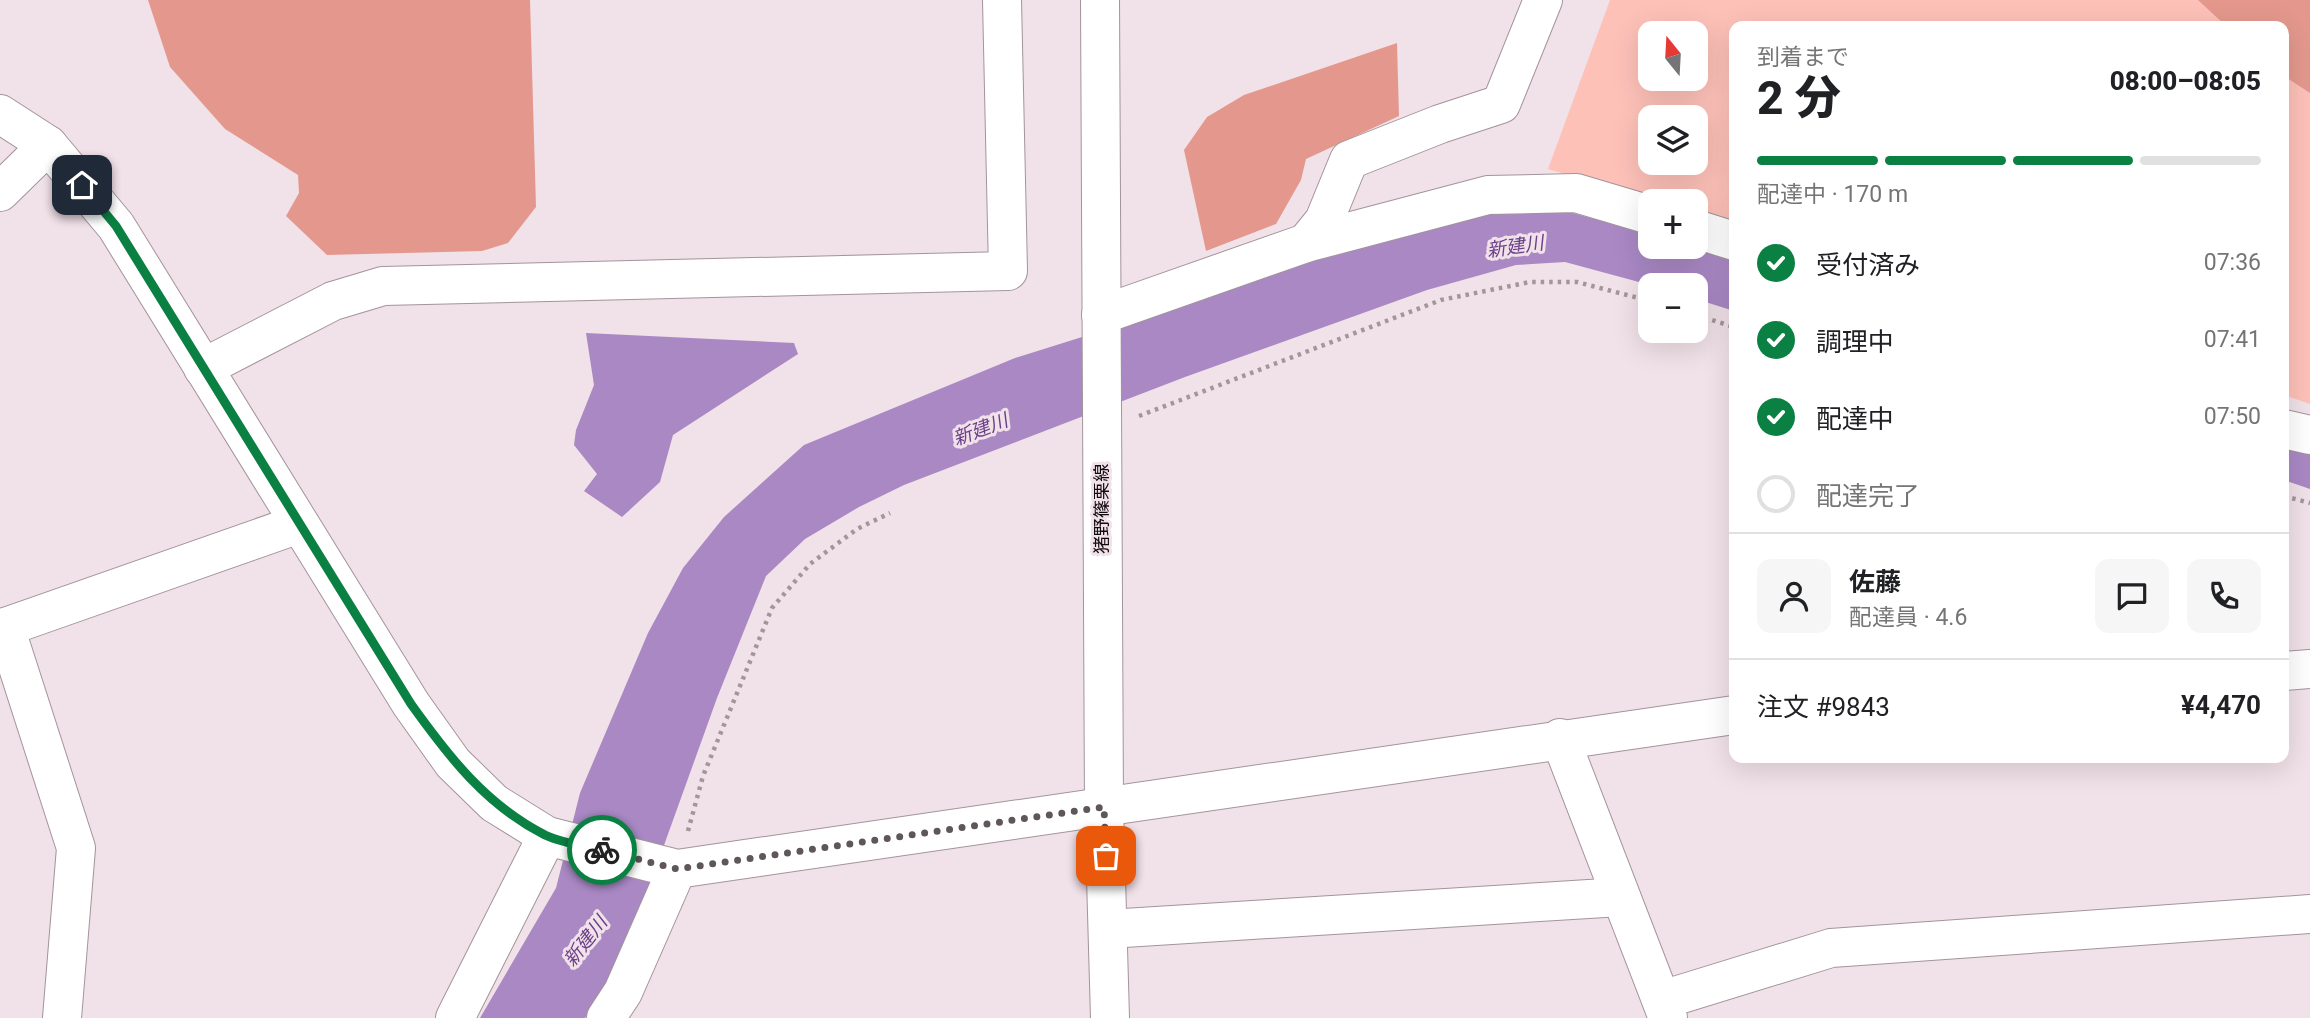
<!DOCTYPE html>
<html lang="ja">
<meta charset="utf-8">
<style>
body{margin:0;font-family:Roboto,"Noto Sans JP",sans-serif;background:#f6f6f6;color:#202124;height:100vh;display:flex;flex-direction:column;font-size:26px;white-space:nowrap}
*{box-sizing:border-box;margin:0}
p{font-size:23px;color:#757577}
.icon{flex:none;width:38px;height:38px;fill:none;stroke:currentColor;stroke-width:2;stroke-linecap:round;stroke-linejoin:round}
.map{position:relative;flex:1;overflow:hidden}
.drawer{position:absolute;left:1729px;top:21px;width:560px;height:742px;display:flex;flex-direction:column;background:#fff;border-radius:14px;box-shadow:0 7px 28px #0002}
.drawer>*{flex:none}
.needle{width:46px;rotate:342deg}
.tools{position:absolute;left:1638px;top:21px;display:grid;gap:14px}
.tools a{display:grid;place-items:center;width:70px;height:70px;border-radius:14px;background:#fff;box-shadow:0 7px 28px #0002;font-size:35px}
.pin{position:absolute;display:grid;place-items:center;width:60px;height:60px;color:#fff;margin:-30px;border-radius:14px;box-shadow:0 4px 10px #0006}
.courier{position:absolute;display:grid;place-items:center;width:70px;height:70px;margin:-35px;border:5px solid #0b8043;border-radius:50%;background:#fff;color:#222;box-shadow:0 2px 9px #0007}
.overview em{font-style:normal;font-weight:800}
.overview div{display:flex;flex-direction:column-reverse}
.overview{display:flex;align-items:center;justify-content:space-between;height:119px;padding:0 28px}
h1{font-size:46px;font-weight:800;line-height:52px}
.bar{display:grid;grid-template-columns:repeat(4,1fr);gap:10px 7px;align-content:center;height:84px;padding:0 28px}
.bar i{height:9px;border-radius:5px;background:#e0e0e0}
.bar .active{background:#0b8043}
.bar p{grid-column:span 4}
.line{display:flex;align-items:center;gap:18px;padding:0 28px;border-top:2px solid #e0e0e0}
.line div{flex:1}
.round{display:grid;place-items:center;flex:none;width:74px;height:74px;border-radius:14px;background:#f6f6f6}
ol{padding:0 28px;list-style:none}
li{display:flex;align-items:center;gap:21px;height:77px}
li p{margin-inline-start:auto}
li .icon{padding:7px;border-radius:50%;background:#0b8043;color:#fff;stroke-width:4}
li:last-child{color:#757577}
li i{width:38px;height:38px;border:4px solid #e0e0e0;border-radius:50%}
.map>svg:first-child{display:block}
.green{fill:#fdc1b8;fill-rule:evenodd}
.forest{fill:#e4988d}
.water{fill:#a988c4}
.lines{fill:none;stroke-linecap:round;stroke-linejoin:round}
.minor-casing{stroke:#a3949b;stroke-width:40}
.major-casing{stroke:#a3949b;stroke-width:40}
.path{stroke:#a2969c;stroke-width:4.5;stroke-dasharray:3.5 5;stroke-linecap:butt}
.minor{stroke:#fff;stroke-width:38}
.major{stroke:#fff;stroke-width:38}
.done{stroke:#5f565a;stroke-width:7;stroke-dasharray:0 12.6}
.route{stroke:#0b8043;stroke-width:9}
.labels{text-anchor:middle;stroke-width:6;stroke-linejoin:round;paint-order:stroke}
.street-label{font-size:18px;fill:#100b0e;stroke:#f1e1e8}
.water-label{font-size:19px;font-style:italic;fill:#6b408a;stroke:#f1e1e8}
</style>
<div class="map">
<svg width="2310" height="1018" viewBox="0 0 2310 1018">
<rect width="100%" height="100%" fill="#f1e1e8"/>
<g class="green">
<path d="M 1610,0 L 2201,0 L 2245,26 L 1734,26 L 1734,225 L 1696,213 L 1696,201 L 1656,201 L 1548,169 ZM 1650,33 L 1696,33 L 1696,79 L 1650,79 ZM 1650,117 L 1696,117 L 1696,163 L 1650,163 Z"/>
<path d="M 2284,49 L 2310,65 L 2310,404 L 2284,395 Z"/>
</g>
<g class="forest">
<path d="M 148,0 L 530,0 L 536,207 L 508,243 L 482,251 L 327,255 L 286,216 L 299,193 L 298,175 L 225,129 L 170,67 Z"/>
<path d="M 2198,0 L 2310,0 L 2310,93 L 2284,76 L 2284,26 L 2226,26 Z"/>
<path d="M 1397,43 L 1399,116 L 1306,159 L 1301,180 L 1276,224 L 1206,251 L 1184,150 L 1207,117 L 1244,95 Z"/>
</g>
<g class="water">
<path d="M 1543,205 L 1650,234 L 1650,247 L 1696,246 L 1734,258 L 1734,311 L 1696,299 L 1696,285 L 1650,285 L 1565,262 L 1516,265 L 1427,290 L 1185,377 L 904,485 L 859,507 L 805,539 L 766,576 L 717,698 L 627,948 L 585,1018 L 480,1018 L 556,888 L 580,793 L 648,633 L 683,568 L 724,517 L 804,445 L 1015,358 L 1133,321 L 1283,264 L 1447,218 Z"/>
<path d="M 586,333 L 794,343 L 798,354 L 673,435 L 660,482 L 622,517 L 584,491 L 597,474 L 574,445 L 576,430 L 594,385 Z"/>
<path d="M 2284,445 L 2310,449 L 2310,489 L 2284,480 Z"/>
</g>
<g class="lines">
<g class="minor-casing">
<g id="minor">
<path d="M 0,114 L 48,145 L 116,226 L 411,704 L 453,763 L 494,803 L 547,836 L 677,869 L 1734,715"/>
<path d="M 0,192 L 48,145"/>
<path d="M 1696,229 L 1734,241"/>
<path d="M 1306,243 L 1488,195 L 1576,193 L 1650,215"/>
<path d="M 1101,315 L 1306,243 L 1324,221 L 1349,160 L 1440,124 L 1501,104 L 1543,0"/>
<path d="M 203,368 L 333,301 L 383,286 L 1008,271 L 1002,0"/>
<path d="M 2284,429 L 2310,435"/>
<path d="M 5,627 L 76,848 L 62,1018"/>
<path d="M 0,629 L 299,524"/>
<path d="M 2284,671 L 2310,669"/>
<path d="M 1560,738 L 1668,1018"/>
<path d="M 1108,929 L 1621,897"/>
<path d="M 1662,1000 L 1831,948 L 2310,914"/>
<path d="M 455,1018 L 547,836"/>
<path d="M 606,1018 L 623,992 L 677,869"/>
</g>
</g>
<g class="major-casing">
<path id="major" d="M 1100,0 L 1104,807 L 1110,1018"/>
</g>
<g class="path">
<path d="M 1696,315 L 1734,327"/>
<path d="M 1139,416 L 1441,300 L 1530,282 L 1577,282 L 1650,301"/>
<path d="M 2284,496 L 2310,503"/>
<path d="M 688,831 L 703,776 L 772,608 L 810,564 L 857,529 L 890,513"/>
</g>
<use href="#minor" class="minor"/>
<use href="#major" class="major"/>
</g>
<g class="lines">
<path class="done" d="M 602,850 L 677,869 L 1104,807 L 1106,856"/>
<path class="route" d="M 82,185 L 116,226 L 411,704 C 449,757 486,805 545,835 C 562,843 584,846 602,850"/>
</g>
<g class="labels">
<g class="street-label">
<text transform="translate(1102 509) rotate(-90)" y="6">猪野篠栗線</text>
</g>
<g class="water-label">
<text transform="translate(1515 246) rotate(-8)" y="7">新建川</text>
<text transform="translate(980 429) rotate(-21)" y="7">新建川</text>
<text transform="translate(585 941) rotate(-52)" y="7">新建川</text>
</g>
</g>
</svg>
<div class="tools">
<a><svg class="needle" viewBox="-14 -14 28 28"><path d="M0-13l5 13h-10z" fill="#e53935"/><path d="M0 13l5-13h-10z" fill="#757577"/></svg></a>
<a><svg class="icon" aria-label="layers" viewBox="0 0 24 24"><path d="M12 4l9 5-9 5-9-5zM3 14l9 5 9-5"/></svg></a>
<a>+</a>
<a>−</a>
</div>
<div class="pin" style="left:1106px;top:856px;background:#ea580c"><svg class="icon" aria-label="bag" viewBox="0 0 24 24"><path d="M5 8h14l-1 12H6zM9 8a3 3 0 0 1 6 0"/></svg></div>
<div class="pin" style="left:82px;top:185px;background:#1f2937"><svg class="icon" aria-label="home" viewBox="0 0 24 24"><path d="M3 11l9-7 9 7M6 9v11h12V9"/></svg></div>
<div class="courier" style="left:602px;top:850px"><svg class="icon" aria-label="bike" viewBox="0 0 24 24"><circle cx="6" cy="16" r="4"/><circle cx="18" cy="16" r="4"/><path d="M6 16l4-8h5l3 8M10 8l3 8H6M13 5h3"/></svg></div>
<section class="drawer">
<div class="overview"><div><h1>2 分</h1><p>到着まで</p></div><em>08:00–08:05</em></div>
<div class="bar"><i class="active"></i><i class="active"></i><i class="active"></i><i></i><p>配達中 · 170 m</p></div>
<ol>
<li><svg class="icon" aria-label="check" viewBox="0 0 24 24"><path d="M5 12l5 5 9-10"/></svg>受付済み<p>07:36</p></li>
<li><svg class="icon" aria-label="check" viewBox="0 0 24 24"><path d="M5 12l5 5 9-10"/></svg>調理中<p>07:41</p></li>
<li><svg class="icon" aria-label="check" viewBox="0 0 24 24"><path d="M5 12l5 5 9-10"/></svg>配達中<p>07:50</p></li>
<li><i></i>配達完了</li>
</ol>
<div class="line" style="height:126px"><a class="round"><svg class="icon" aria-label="person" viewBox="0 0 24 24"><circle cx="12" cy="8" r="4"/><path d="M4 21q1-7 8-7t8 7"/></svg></a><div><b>佐藤</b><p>配達員 · 4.6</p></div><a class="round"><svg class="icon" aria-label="chat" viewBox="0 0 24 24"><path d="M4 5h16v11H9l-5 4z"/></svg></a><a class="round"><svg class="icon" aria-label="phone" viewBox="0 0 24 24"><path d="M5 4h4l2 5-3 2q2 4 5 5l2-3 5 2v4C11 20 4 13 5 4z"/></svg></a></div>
<div class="line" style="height:91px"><div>注文 #9843</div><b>¥4,470</b></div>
</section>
</div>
